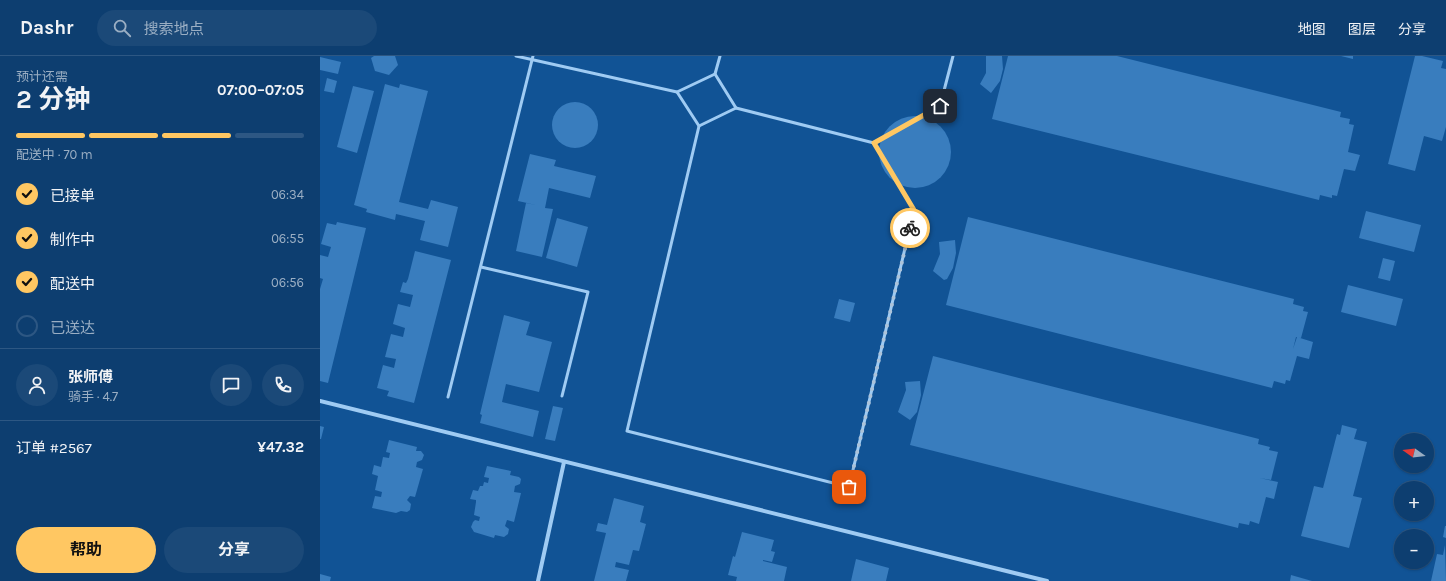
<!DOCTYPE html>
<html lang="zh">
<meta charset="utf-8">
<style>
body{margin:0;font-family:Karla,"Noto Sans SC",sans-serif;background:#1b4978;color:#f1f3f6;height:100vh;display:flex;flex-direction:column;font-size:15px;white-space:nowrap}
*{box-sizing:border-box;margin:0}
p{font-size:13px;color:#9aaec3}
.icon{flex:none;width:22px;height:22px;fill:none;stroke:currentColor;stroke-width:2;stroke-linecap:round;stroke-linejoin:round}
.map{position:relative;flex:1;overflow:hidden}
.drawer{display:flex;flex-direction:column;background:#0d3e70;width:320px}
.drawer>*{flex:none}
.needle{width:26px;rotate:284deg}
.fabs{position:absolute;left:1074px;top:377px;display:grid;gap:8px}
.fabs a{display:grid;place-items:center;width:40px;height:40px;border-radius:50%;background:#0d3e70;box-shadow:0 1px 3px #0004,0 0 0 1px #2d5783;font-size:20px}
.pin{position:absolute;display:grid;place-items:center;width:34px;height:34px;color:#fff;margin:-17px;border-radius:8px;box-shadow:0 2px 6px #0006}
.courier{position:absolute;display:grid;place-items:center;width:40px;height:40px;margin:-20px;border:3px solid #ffc762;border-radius:50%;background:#fff;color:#222;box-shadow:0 1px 5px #0007}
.summary em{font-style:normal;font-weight:700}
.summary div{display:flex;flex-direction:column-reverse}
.summary{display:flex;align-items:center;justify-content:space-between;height:68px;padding:0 16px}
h1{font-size:26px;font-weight:700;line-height:30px}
.bar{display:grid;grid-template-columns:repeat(4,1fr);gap:6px 4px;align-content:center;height:48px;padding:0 16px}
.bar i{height:5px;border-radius:3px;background:#2d5783}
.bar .active{background:#ffc762}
.bar p{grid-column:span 4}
.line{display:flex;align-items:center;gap:10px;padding:0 16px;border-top:1px solid #2d5783}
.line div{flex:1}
.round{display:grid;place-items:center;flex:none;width:42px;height:42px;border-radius:21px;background:#1b4978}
ol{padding:0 16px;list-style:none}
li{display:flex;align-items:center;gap:12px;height:44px}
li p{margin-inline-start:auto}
li .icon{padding:4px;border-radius:50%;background:#ffc762;color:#111;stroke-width:4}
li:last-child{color:#9aaec3}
li i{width:22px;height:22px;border:2px solid #2d5783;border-radius:50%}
.primary-button{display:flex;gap:8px;margin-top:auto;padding:8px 16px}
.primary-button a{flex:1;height:46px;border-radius:24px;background:#ffc762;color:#111;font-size:16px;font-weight:700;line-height:46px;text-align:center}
.primary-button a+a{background:#1b4978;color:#f1f3f6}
header{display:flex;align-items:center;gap:24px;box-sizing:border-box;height:56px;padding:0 20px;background:#0d3e70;border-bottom:1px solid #2d5783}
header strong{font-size:19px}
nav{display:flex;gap:22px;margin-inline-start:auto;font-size:14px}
.search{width:280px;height:36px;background:#1b4978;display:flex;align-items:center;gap:10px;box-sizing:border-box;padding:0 14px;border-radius:22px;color:#9aaec3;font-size:15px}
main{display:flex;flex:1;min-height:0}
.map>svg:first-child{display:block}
.building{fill:#397dbe}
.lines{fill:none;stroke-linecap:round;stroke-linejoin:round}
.lane{stroke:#9fcbf3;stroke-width:3}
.street{stroke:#9fcbf3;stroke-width:4}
.done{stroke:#acc3da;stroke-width:4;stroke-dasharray:0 7.2}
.route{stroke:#ffc762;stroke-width:5}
</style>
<header>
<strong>Dashr</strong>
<div class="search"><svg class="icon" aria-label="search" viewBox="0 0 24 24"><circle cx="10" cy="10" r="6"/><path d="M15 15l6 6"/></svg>搜索地点</div>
<nav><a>地图</a><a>图层</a><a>分享</a></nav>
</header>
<main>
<section class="drawer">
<div class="summary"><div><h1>2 分钟</h1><p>预计还需</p></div><em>07:00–07:05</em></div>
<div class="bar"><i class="active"></i><i class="active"></i><i class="active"></i><i></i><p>配送中 · 70 m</p></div>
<ol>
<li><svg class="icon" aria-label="check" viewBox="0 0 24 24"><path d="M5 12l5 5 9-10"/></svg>已接单<p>06:34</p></li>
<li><svg class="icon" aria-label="check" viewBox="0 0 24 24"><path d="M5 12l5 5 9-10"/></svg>制作中<p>06:55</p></li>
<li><svg class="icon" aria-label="check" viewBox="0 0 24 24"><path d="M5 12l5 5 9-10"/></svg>配送中<p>06:56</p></li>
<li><i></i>已送达</li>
</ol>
<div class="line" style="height:72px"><a class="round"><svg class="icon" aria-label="person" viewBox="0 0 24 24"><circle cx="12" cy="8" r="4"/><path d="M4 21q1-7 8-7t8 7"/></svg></a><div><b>张师傅</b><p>骑手 · 4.7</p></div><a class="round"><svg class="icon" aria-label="chat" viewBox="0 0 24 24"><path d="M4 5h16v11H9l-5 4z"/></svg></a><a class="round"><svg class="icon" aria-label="phone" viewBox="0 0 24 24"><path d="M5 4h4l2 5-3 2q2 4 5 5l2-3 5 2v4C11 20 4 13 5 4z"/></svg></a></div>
<div class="line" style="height:52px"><div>订单 #2567</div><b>¥47.32</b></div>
<div class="primary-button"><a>帮助</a><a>分享</a></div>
</section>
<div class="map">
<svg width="1126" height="525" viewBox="0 0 1126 525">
<rect width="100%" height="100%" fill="#115395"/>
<g class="building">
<path d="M 54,0 L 75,0 L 78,9 L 69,19 L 55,15 L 51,2 Z"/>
<path d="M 666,0 L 682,0 L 683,13 L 680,25 L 671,37 L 660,28 L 666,17 Z"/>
<path d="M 688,0 L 797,0 L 1021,56 L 1020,61 L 1030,63 L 1029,68 L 1034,69 L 1028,96 L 1040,99 L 1035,115 L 1024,113 L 1017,140 L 1012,139 L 1012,142 L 1000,139 L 999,144 L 672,63 Z"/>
<path d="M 1021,0 L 1033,0 L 1033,3 Z"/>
<path d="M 1095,0 L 1102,0 L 1123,5 L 1121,12 L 1126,13 L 1126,71 L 1122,85 L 1104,80 L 1095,115 L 1068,108 Z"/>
<path d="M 0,1 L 21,6 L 18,18 L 0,14 Z"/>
<path d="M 7,22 L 17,25 L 14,37 L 4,35 Z"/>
<path d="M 65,28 L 79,32 L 80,28 L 108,35 L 79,146 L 108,153 L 111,144 L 138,151 L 128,191 L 100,184 L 105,165 L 76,158 L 75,164 L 46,156 L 47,153 L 34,149 Z"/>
<path d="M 33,30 L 54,35 L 37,97 L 17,91 Z"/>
<circle cx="255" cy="69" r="23"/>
<circle cx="595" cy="96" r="36"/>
<path d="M 210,98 L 236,104 L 234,110 L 276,120 L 270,142 L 229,132 L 225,152 L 233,153 L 222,201 L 196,195 L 206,147 L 216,149 L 198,145 Z"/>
<path d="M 1046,155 L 1101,169 L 1094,196 L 1039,182 Z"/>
<path d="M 648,161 L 974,243 L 973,248 L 984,251 L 983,255 L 988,256 L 981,282 L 976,281 L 973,293 L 977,281 L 993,286 L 989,303 L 977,300 L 970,325 L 966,324 L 965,328 L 954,325 L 952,332 L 626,249 Z"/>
<path d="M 237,162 L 268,171 L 257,211 L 226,202 Z"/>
<path d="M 17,166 L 46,172 L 8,327 L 0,325 L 0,233 L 3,223 L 0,222 L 0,199 L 8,201 L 11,191 L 1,188 L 7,167 L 16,169 Z"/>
<path d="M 635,184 L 636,197 L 633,212 L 627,223 L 624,224 L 613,215 L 620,198 L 619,186 Z"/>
<path d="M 95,195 L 131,204 L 94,347 L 67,340 L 69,335 L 57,332 L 63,309 L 74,312 L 76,303 L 65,301 L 71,278 L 83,281 L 85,272 L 73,268 L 78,248 L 90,251 L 93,239 L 80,236 L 83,226 L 86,227 L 88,223 Z"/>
<path d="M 1063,202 L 1075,205 L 1070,225 L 1058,222 Z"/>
<path d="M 1028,229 L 1083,243 L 1076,270 L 1021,256 Z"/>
<path d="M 519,243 L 535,247 L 530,266 L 514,262 Z"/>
<path d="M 184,259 L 210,266 L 206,279 L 232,286 L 219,336 L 186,328 L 182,346 L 219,355 L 213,381 L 160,367 L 162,359 L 160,358 Z"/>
<path d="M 613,300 L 939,383 L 938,388 L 950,391 L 949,394 L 958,396 L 951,424 L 940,422 L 958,426 L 954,443 L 946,441 L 939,468 L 930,465 L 929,469 L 919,467 L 918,472 L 590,389 Z"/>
<path d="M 600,325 L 601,339 L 597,356 L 590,364 L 578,356 L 586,334 L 585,326 Z"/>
<path d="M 233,350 L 243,352 L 235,385 L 225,383 Z"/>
<path d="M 1022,369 L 1037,373 L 1034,383 L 1047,386 L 1033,440 L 1042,442 L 1029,492 L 981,480 L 994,430 L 1003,432 L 1017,378 L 1020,379 Z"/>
<path d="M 0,370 L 4,371 L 1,383 L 0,383 Z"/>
<path d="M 69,384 L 97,391 L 96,395 L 101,395 L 104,399 L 102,404 L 97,406 L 96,411 L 103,413 L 95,441 L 90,440 L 87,444 L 91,448 L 90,454 L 87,456 L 81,455 L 76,457 L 52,452 L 55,440 L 61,441 L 62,436 L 55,434 L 58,420 L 52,418 L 54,409 L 61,411 L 63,401 L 69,402 L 70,397 L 66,396 Z"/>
<path d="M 167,410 L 191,415 L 190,419 L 199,421 L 201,423 L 200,428 L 195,430 L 194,436 L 201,437 L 194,466 L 187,464 L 185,470 L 189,473 L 188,478 L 184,481 L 175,479 L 174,482 L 154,476 L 151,471 L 153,466 L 155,464 L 159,465 L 160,461 L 154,459 L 156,446 L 156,444 L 150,443 L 153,434 L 158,435 L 160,430 L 163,430 L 164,426 L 168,427 L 169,422 L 164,421 Z"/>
<path d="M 294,442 L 324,450 L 320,466 L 326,468 L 319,495 L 313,494 L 309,509 L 296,506 L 295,511 L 309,514 L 306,525 L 274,525 L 286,477 L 276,475 L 278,467 L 287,469 Z"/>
<path d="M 1125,470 L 1126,470 L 1126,482 L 1123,481 Z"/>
<path d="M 422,476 L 454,484 L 451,495 L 455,496 L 452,506 L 443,504 L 443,505 L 467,511 L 464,525 L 416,525 L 417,521 L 408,519 L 413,500 L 415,501 Z"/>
<path d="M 1125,489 L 1126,525 L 1111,525 L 1117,498 L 1123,499 Z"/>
<path d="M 536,503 L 569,512 L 566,525 L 531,525 Z"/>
<path d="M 0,518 L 11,521 L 10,525 L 0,525 Z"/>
<path d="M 971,519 L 992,525 L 970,525 Z"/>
</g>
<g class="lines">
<g class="lane">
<path d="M 196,0 L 357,36 L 395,18"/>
<path d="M 400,0 L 395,18 L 416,52"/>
<path d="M 357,36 L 379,70 L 307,375 L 529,431 L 594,154 L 554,87 L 620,50 L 633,0"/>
<path d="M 379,70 L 416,52 L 554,87"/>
<path d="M 161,211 L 268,236 L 242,340"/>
<path d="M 128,341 L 213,0"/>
</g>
<g class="street">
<path d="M 0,345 L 727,525"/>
<path d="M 218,525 L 244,406"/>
</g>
</g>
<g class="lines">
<path class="done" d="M 529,431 L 590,172"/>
<path class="route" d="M 590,172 L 594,154 L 554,87 L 620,50"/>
</g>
</svg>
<div class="fabs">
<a><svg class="needle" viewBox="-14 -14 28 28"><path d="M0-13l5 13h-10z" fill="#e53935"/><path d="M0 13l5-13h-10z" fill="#9aaec3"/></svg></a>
<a>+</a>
<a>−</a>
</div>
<div class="pin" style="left:529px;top:431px;background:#ea580c"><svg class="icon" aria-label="bag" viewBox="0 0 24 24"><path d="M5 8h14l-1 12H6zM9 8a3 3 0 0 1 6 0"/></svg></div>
<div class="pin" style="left:620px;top:50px;background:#1f2937"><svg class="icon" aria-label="home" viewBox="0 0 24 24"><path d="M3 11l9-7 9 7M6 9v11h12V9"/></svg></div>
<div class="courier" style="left:590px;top:172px"><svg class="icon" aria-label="bike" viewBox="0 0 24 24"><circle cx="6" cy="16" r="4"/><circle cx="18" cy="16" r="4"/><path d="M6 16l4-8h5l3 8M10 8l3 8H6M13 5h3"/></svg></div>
</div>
</main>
